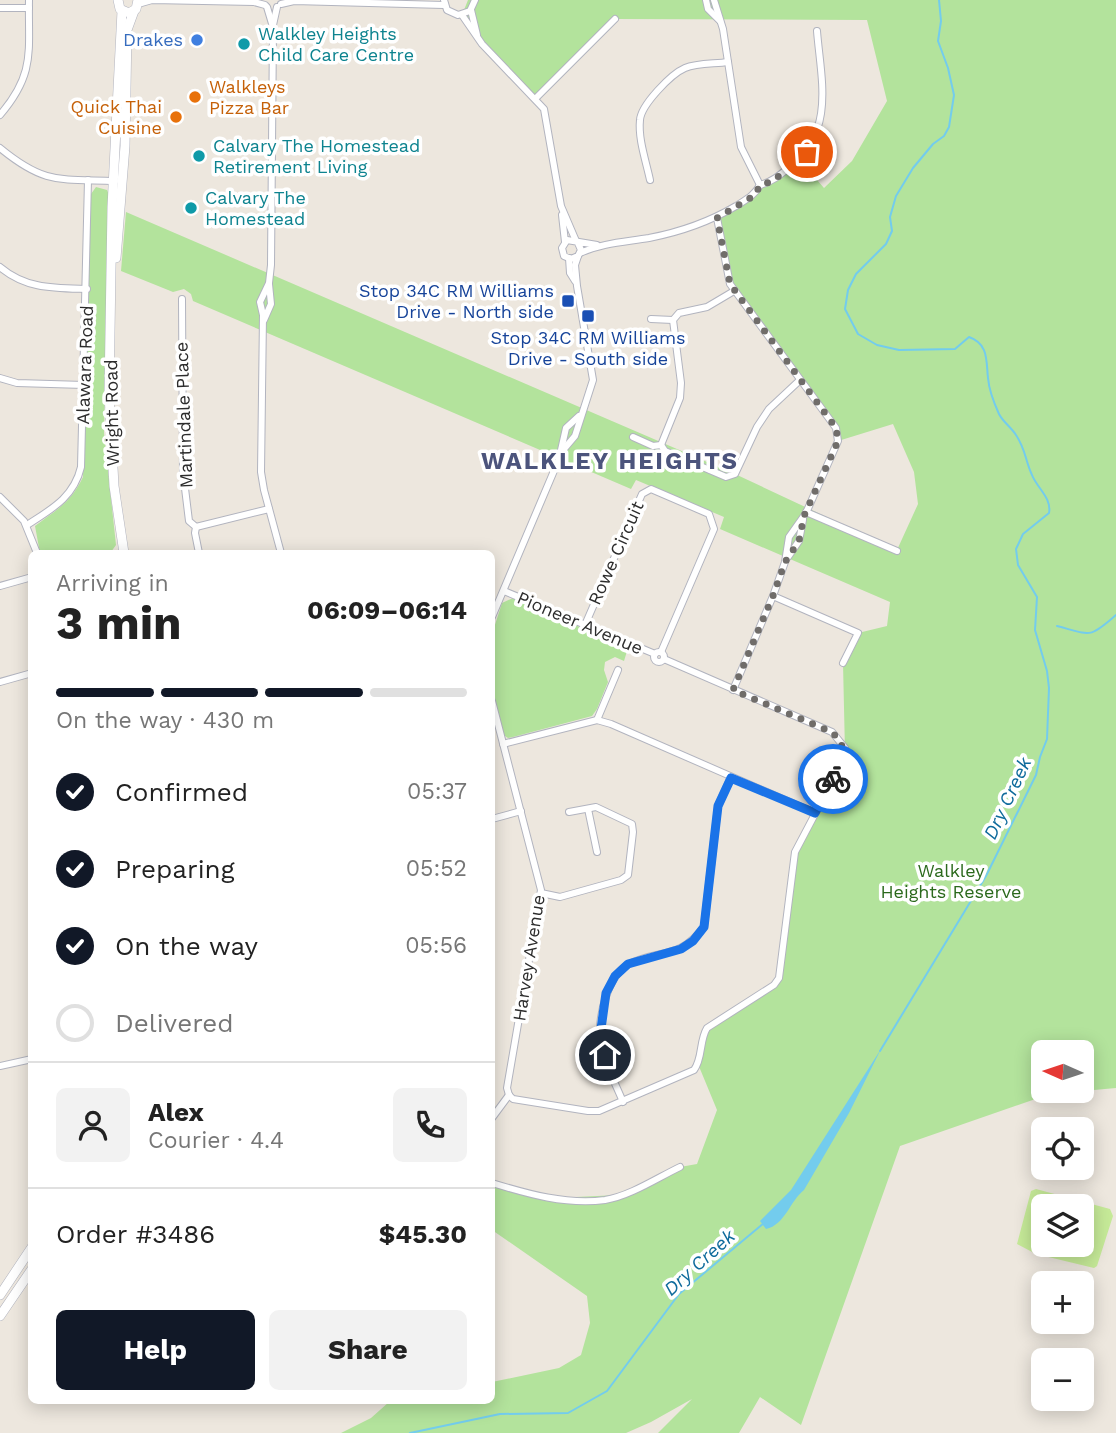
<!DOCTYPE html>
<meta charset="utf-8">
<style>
body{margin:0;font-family:"Work Sans",sans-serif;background:#f2f2f2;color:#222;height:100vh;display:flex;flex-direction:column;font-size:26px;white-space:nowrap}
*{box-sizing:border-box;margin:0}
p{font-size:23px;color:#767676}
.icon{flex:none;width:38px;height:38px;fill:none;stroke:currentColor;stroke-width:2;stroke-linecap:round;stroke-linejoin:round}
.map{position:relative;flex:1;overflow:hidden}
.panel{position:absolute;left:28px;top:550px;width:467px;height:854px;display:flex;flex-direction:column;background:#fff;border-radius:10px;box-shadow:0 4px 18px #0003}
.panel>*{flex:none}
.needle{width:46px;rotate:273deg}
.tools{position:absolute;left:1031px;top:1040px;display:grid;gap:14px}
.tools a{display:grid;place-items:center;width:63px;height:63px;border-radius:10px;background:#fff;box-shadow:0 4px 18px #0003;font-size:35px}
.pin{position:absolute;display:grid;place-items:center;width:60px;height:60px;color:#fff;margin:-30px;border:4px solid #fff;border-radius:50%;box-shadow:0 2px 7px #0007}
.courier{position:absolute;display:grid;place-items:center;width:70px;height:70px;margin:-35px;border:5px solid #1a73e8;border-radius:50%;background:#fff;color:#222;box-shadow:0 2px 9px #0007}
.summary em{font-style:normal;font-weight:700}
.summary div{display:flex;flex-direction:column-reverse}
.summary{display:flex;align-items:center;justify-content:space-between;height:119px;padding:0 28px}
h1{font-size:46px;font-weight:700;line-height:52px}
.bar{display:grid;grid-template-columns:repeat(4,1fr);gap:10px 7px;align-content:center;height:84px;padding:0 28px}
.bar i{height:9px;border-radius:5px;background:#e0e0e0}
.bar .on{background:#111827}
.bar p{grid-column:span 4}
.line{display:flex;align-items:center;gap:18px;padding:0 28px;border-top:2px solid #e0e0e0}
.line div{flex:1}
.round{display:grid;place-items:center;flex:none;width:74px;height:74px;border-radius:10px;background:#f2f2f2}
ol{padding:0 28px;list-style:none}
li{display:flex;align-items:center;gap:21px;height:77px}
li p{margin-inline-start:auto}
li .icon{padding:7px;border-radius:50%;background:#111827;color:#fff;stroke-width:4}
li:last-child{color:#767676}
li i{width:38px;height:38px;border:4px solid #e0e0e0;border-radius:50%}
.cta{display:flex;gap:14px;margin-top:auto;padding:14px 28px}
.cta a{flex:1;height:80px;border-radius:10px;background:#111827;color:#fff;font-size:28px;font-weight:700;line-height:80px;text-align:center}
.cta a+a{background:#f2f2f2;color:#222}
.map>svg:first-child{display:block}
.green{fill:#b3e39c;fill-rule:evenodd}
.pitch{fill:#c6ea98;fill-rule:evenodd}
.water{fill:#73cced}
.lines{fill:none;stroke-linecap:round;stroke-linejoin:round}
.stream{stroke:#73cced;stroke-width:2}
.minor-casing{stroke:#b2b4bf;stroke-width:8}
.secondary-casing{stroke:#b2b4bf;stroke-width:10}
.minor{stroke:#fff;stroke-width:6}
.secondary{stroke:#fff;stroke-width:9}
.done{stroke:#706d6a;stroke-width:7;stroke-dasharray:0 12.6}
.route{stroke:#1a73e8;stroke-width:9}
.shop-dot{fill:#3f7fe0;stroke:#fff;stroke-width:2.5}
.culture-dot{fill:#0f9aa8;stroke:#fff;stroke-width:2.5}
.food-dot{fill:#e8710a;stroke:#fff;stroke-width:2.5}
.transit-dot{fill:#1a4fb4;stroke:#fff;stroke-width:2.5}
.labels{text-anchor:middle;stroke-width:7;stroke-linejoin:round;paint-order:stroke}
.culture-label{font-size:18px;fill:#0d838f;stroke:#fff;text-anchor:start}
.shop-label{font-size:18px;fill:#366cbe;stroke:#fff;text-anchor:end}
.food-label{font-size:18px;fill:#c56008;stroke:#fff;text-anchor:start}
.transit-label{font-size:18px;fill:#164399;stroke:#fff;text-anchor:end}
.street-label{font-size:18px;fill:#2c2c2c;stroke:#fff}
.park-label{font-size:18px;fill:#2b691c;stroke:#fff}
.water-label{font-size:19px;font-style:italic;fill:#0f6b9c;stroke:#fff}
.district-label{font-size:24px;font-weight:bold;letter-spacing:2px;fill:#4c547c;stroke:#fff}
</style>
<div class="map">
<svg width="1116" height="1433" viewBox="0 0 1116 1433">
<rect width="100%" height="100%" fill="#ede7de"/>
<g class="green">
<path d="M 468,0 L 1116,0 L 1116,1088 L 1050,1094 L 900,1146 L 801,1425 L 760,1397 L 739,1433 L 658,1433 L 692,1399 L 651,1422 L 626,1433 L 341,1433 L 371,1418 L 389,1402 L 492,1400 L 492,1382 L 559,1368 L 581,1355 L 590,1323 L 587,1296 L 492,1230 L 492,1182 L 554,1198 L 619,1195 L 680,1167 L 697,1164 L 717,1110 L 698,1064 L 705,1030 L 777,981 L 795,852 L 845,752 L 843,663 L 858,633 L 887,626 L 890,602 L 720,529 L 724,517 L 636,480 L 631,489 L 193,301 L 191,294 L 184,289 L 173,292 L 121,271 L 126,212 L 735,474 L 897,550 L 918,504 L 914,472 L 893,424 L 838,441 L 836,428 L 730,284 L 717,218 L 799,159 L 824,188 L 852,161 L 887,101 L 867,20 L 615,19 L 538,101 L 479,40 L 462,15 ZM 1043,1052 L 1082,1052 L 1082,1090 L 1043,1090 Z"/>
<path d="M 96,187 L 107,190 L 109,195 L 104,433 L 116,545 L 111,552 L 107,553 L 40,553 L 35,526 C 57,509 70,504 83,477 L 91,194 Z"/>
<path d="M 513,598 L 628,648 L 624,661 L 615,657 L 605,662 L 604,670 L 608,682 L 597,709 L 592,716 L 513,737 L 508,738 L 502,734 L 492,694 L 492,634 L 502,603 Z"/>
</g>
<path class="pitch" d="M 1036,1189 L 1110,1209 L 1113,1216 L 1097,1266 L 1094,1268 L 1036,1254 L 1017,1244 L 1031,1191 ZM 1043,1206 L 1082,1206 L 1082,1244 L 1043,1244 Z"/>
<path class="water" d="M 881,1049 L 849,1113 L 804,1190 C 790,1201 785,1225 766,1229 L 760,1221 L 791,1190 Z"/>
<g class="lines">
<g class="stream">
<path d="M 1057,626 C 1091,635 1089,639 1116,615"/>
<path d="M 880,1051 L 986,876 L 1036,775 L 1040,757 L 1047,739 L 1049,688 L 1047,671 L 1035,630 L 1037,597 L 1018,565 L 1016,549 L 1023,534 L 1049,513 C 1052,498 1037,488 1032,475 C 1025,460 1026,450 1016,435 C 1011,427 1003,422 999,414 C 994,403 989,390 988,378 C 986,361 989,344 969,337 L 955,349 L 899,350 L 877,345 L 858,334 L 845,309 L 848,290 L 856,274 L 886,244 L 892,231 L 890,217 L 896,196 L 913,168 L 933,144 L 944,136 L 949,127 L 954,95 L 948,68 L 938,41 L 941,21 L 939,0"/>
<path d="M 410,1433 L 500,1414 L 568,1413 L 607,1391 L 679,1294 L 764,1223"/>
</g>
<g class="minor-casing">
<g id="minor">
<path d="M 444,0 L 447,10 L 458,15 L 470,11 L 475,0"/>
<path d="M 706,0 L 708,9 L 720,21"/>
<path d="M 714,0 L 723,29 L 741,147 L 760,185"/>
<path d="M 138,4 L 152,0 L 254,2 L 265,5"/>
<path d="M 281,4 L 294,1 L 444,5"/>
<path d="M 267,7 L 273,27 L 271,265 L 269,283 L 260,302 L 263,315 L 261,472 L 264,490 L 281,553"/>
<path d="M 0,8 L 29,8"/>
<path d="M 471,10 L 477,35"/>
<path d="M 462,15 L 482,44 L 544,109 L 561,206 L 576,241"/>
<path d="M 273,25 L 277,7"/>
<path d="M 536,98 L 615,19"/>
<path d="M 0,115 C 36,73 28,51 29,0"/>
<path d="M 0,148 C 45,185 60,179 115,181"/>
<path d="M 650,180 C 646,161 638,139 640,120 C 641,105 671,74 685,68 C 697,63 715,64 728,62"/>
<path d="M 562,215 L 565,242"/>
<path d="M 717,218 L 730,284 L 836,428 L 838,441 L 806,513 L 789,537 L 785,562 L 773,596 L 733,690"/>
<path d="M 578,243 L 581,250 L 578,256 L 571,259 L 564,256 L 562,248 L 567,240 L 597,245"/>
<path d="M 580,253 C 602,243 625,242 649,238 C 680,232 709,222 736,206 C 747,199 754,196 760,185 C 774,181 781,174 792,165 C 835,129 821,80 817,31"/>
<path d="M 569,258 L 570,273 L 575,281"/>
<path d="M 0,267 C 26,289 54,288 87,289"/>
<path d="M 182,299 L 183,472 L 189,521 L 196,527 L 195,533 L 199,553"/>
<path d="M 651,319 L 673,320"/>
<path d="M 264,320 L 271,304 L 269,284"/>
<path d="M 0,378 L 17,383 L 84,385"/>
<path d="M 633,437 L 653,446 L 661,445 L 665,451 L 726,477 L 735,474 L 757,427 L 769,409 L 800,380"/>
<path d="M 661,445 L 680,398 L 681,383 L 673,320 L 679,313 L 707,307 L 734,291"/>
<path d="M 564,449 L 575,436 L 593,380 L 577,286 L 575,265 L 578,256"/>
<path d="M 0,497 L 24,521 L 37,553"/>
<path d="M 806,512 L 897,551"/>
<path d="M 27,525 C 52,509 74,497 81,467 L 88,180"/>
<path d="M 196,527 L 269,509"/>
<path d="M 788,557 L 799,541 L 803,520"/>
<path d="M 0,586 L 32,577"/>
<path d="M 504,591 L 655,654"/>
<path d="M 773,596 L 858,633 L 843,663"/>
<path d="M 492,617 L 559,459 L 566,428 L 579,416"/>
<path d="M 585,625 L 642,494 L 651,489 L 709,514 L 714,529 L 661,652"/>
<circle cx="659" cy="657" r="5"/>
<path d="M 0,682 L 32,673"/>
<path d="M 492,701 L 541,890 L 507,1088 L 509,1095"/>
<path d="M 597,720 L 618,670"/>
<path d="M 503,744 L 597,720 L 611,724 L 815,813"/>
<path d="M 588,809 L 597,852"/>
<path d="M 492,819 L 521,811"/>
<path d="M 541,893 L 560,897 L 621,880 L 628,875 L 633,832 L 632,824 L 596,807 L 569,812"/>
<path d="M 0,1066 L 32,1059"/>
<path d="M 509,1095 L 513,1099 L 588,1111 L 599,1111 L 694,1070 C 703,1058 699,1041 707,1028 L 774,985 L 779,978 L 795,852 L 843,761 L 845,748 L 832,732 L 664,659"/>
<path d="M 623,1102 C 615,1082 601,1058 600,1036 C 599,1014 608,975 629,964 C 660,948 678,961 704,927 L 718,806 L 731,777"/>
<path d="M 492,1118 L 509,1095"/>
<path d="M 492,1183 C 528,1194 566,1205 605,1200 C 630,1196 657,1178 680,1167"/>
</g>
</g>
<g class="secondary-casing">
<g id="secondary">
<path d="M 118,0 L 120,9 L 129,13 L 136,9 L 138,0"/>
<path d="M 122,11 L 112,207 L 109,394 L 114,486 L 124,553"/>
<path d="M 116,258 L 125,146 L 127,30 L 134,11"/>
<path d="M 0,1295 L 32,1247"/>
<path d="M 0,1316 L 32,1269"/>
</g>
</g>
<use href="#minor" class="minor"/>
<use href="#secondary" class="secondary"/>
</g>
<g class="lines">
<path class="done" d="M 807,152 L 773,181 L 760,185 L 755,195 L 717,218 L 730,284 L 836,428 L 838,441 L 804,516 L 799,541 L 785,562 L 773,596 L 733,690 L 832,732 L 839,740 L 845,752 L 833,779"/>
<path class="route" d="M 605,1055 L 600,1036 L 606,993 L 615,976 L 628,964 L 681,949 L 693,941 L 704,927 L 718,806 L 731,778 L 815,813 L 833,779"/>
</g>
<circle class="shop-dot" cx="197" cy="40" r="7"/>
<g class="culture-dot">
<circle cx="244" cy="44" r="7"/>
<circle cx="199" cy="156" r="7"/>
<circle cx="191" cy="208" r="7"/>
</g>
<g class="food-dot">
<circle cx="195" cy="97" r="7"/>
<circle cx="176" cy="117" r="7"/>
</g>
<g class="transit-dot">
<rect x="561" y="294" width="14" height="14" rx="3.5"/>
<rect x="581" y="309" width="14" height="14" rx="3.5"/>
</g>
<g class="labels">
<g class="culture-label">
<text x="258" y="40">Walkley Heights<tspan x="258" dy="21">Child Care Centre</tspan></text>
<text x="213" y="152">Calvary The Homestead<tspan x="213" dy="21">Retirement Living</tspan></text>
<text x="205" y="204">Calvary The<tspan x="205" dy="21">Homestead</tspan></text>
</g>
<g class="shop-label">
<text x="183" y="46">Drakes</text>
</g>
<g class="food-label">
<text x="209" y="93">Walkleys<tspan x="209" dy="21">Pizza Bar</tspan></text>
<text x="162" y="113" text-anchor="end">Quick Thai<tspan x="162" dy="21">Cuisine</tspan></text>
</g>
<g class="transit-label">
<text x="554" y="297">Stop 34C RM Williams<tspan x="554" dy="21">Drive - North side</tspan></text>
<text x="588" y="344" text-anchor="middle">Stop 34C RM Williams<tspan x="588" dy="21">Drive - South side</tspan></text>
</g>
<g class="street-label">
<text transform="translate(85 365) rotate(-88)" y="6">Alawara Road</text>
<text transform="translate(112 413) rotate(-91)" y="6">Wright Road</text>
<text transform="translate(184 415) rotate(-92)" y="6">Martindale Place</text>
<text transform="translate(616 553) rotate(-66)" y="6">Rowe Circuit</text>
<text transform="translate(580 623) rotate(23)" y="6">Pioneer Avenue</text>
<text transform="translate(529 958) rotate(-81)" y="6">Harvey Avenue</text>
</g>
<g class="park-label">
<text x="951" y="877">Walkley<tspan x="951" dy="21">Heights Reserve</tspan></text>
</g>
<g class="water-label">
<text transform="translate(1007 798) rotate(-65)" y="7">Dry Creek</text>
<text transform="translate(699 1262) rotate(-42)" y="7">Dry Creek</text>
</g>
<g class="district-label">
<text x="610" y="469">WALKLEY HEIGHTS</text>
</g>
</g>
</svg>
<div class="tools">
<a><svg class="needle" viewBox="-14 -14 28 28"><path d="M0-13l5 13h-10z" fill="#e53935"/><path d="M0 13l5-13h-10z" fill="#767676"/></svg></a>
<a><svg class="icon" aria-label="locate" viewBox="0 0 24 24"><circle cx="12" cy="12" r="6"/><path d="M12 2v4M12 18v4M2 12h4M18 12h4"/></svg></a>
<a><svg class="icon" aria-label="layers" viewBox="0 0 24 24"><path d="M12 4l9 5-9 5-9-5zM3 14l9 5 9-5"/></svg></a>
<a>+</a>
<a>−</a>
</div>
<div class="pin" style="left:807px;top:152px;background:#ea580c"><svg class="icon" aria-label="bag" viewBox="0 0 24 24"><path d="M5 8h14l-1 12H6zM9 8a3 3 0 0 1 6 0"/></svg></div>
<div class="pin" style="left:605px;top:1055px;background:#1f2937"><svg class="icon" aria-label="home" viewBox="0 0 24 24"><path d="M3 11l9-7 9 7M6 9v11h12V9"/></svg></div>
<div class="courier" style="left:833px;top:779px"><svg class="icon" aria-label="bike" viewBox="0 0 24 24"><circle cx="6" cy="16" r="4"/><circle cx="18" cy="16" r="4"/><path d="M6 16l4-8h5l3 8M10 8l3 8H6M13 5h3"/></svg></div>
<section class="panel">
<div class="summary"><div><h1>3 min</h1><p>Arriving in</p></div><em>06:09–06:14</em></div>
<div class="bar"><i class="on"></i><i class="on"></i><i class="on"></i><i></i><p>On the way · 430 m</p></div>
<ol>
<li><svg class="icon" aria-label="check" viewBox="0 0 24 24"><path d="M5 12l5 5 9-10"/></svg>Confirmed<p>05:37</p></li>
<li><svg class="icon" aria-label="check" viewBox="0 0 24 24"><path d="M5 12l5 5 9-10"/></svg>Preparing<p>05:52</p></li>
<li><svg class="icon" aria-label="check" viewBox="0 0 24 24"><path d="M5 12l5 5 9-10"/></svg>On the way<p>05:56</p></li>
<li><i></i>Delivered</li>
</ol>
<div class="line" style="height:126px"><a class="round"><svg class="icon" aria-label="person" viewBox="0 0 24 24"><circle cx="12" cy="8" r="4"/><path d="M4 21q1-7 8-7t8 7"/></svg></a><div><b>Alex</b><p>Courier · 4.4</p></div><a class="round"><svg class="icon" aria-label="phone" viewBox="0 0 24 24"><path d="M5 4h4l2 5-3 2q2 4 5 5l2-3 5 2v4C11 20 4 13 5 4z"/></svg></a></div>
<div class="line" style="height:91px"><div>Order #3486</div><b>$45.30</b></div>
<div class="cta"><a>Help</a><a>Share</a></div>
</section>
</div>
